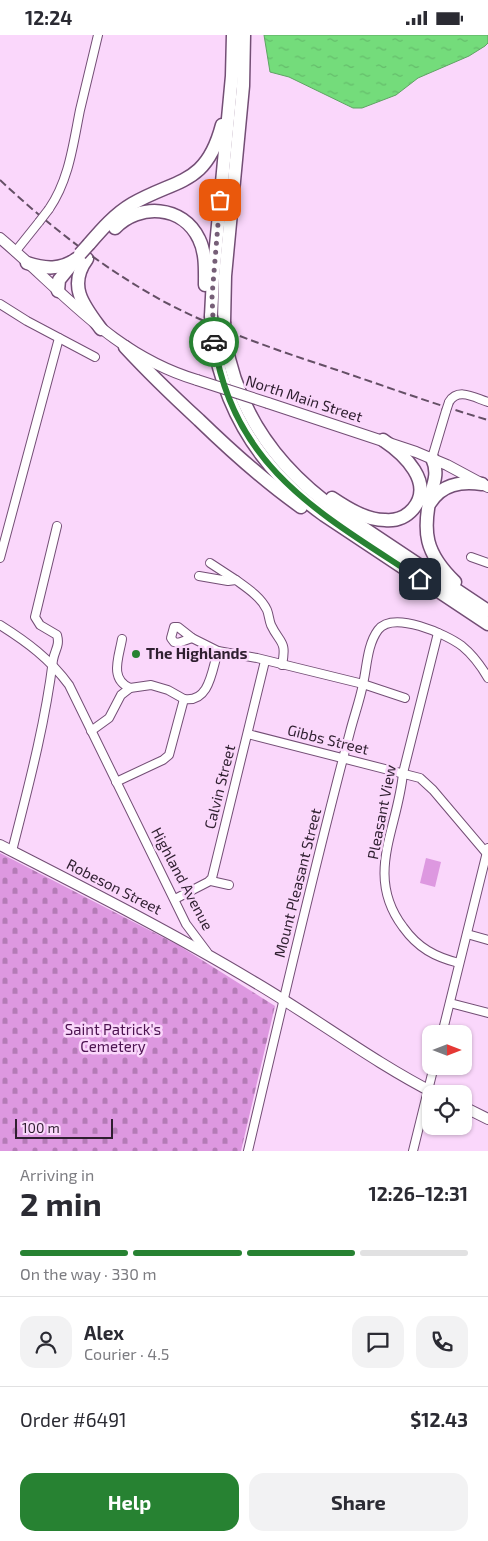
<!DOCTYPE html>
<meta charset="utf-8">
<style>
body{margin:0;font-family:"Exo 2",sans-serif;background:#f2f2f3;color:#2b2b33;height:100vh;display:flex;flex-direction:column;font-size:19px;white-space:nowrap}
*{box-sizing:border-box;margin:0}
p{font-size:16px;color:#7c7c81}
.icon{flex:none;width:28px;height:28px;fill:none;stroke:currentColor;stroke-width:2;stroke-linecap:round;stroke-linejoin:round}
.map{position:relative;height:1116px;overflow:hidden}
.details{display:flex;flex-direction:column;background:#fff;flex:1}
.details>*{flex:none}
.needle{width:32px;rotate:90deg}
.tools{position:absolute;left:422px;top:990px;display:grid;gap:10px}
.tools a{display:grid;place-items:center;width:50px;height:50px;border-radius:10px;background:#fff;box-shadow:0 1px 4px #0004;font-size:25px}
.scale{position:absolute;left:15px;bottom:12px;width:98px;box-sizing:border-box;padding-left:5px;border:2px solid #2f1f30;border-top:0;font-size:14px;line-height:18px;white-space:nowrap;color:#2f1f30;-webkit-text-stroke:4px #fad7fb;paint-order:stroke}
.pin{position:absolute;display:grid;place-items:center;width:42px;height:42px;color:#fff;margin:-21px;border-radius:10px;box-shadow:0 2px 8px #0006}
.courier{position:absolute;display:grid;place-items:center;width:50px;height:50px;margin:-25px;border:4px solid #278232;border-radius:50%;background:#fff;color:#222;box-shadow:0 1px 6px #0007}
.head em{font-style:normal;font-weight:700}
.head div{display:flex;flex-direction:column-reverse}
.head{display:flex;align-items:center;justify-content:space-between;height:85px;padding:0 20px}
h1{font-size:32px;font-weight:700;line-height:38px}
.bar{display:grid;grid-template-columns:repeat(4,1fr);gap:8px 5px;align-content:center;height:60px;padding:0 20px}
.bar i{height:6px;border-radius:4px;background:#e1e1e2}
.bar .current{background:#278232}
.bar p{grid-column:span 4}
.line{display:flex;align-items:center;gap:12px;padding:0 20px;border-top:1px solid #e1e1e2}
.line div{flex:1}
.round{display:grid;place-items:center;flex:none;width:52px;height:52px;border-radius:15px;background:#f2f2f3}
.primary-button{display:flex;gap:10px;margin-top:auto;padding:10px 20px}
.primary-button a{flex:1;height:58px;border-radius:15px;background:#278232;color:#fff;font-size:20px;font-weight:700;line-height:58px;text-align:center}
.primary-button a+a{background:#f2f2f3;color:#2b2b33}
.status{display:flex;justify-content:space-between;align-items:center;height:35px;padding:0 25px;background:#fff;direction:ltr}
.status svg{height:14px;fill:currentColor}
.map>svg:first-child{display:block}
.cemetery{fill:url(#cemetery-stones)}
.pitch{fill:#dd98e0}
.water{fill:url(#water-ripples);stroke:#5fa364}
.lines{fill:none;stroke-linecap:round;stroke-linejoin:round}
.minor-casing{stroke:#734e75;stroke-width:10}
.major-casing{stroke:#734e75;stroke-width:12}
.highway-casing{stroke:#734e75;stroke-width:15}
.minor{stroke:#fff;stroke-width:8}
.major{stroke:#fff;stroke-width:10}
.highway{stroke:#fff;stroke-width:12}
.rail{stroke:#644f65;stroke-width:2;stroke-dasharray:8 4;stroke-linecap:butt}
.minor-bridge-casing{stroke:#734e75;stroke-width:10;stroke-linecap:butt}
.major-bridge-casing{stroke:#734e75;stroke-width:12;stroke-linecap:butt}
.highway-bridge-casing{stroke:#734e75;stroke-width:15;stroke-linecap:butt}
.minor-bridge{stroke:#fff;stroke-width:8}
.major-bridge{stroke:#fff;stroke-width:10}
.highway-bridge{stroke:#fff;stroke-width:12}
.done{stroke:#765f77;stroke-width:5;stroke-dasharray:0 9}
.route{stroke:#278232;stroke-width:6}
.poi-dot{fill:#278232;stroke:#fad7fb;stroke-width:2}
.labels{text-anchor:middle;stroke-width:5;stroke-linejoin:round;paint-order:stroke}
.street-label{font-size:15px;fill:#2f1f30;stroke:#fad7fb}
.poi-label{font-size:15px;font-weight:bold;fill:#2f1f30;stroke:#fad7fb;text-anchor:start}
.park-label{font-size:15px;fill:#4c1350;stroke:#fad7fb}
</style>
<div class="status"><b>12:24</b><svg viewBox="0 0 49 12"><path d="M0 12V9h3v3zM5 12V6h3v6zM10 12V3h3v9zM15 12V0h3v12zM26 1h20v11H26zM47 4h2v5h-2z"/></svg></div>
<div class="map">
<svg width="488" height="1116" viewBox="0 0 488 1116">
<defs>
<pattern id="cemetery-stones" width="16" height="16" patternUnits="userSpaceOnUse" patternTransform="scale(1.25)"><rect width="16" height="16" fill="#dd98e0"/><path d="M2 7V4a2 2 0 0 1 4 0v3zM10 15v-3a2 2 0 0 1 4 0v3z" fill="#b47bb6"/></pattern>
<pattern id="water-ripples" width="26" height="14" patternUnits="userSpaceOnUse" patternTransform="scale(1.25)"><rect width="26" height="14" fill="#74dc7b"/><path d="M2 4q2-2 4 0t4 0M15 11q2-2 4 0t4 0" fill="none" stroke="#65bc6b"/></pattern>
</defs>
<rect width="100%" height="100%" fill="#fad7fb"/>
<path class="cemetery" d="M 0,818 L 178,910 L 275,971 L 241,1116 L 0,1116 Z"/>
<path class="pitch" d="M 426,823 L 441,827 L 435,852 L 420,848 Z"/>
<path class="water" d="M 264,0 L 488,0 L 488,8 L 485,11 L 469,21 L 418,43 L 396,60 L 362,73 L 353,73 L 289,42 L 270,37 Z"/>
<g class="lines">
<g class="minor-casing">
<g id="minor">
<path d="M 49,174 C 69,145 73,110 80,75 C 86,50 92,25 98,0"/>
<path d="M 15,217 L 39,187"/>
<path d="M 0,269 L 27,286 L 95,322"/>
<path d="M 449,367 C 458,352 475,363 488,367"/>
<path d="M 432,423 L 446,376"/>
<path d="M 471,522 L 488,528"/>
<path d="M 0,523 L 59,303"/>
<path d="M 210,528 L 236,545"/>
<path d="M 199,541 L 228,546 L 236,545 C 247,553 261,562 267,575 C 269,580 269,585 271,590 C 280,609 287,605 282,630"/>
<path d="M 0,590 C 27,607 50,624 69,650 L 186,889 L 207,917"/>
<path d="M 174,592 L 178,592 L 192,603 L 178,608 L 174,607 L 171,603 Z"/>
<path d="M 438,598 L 403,738 C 398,794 364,840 403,892 C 418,913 435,922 459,928"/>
<path d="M 192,603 L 218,616 L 257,623 L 363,649 L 405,663"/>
<path d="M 122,604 C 119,622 109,644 130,653"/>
<path d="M 91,696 L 109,683 L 121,660 L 130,653 L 151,650 L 168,655 L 184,664"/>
<path d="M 248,699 L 420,743 L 433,755 L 488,820"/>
<path d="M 116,747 L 163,725 L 169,720 L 184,664 C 210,668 212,634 218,616"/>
<path d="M 12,816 C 28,753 45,690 53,625 C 55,614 60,611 57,600 L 40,590 L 35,582 L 57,491"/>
<path d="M 211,846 L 229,850"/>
<path d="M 175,864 L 208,847 L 212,843 L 265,626"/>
<path d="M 467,899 L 488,905"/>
<path d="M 450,968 L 488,978"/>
<path d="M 442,999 L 488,813"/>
<path d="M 248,1116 C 281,976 313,836 350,697 C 354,681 360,665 363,649 C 367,632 367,610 378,595 C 393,575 446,599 462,611 C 473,620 481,631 488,643"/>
<path d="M 413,1116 L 434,1031"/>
</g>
</g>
<g class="major-casing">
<g id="major">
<path d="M 0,203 C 65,258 113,320 197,345"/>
<path d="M 268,368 L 416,417 L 447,430 L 488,452"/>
<path d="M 0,810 C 86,854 173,898 256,948 C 317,984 373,1027 436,1059"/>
<path d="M 464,1072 L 488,1084"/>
</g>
</g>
<g class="highway-casing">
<g id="highway">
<path d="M 115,193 C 139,168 183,170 199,204 C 206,218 205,235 205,250"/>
<path d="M 89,209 C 102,194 115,179 132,169 C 177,143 206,151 222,90"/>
<path d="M 87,224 C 67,251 84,271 101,294"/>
<path d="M 27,228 C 45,234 61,235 76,224"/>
<path d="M 58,256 L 59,245 L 72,229"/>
<path d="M 211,281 L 213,243 L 232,41 L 233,0"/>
<path d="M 224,287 L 225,241 L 243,51 L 244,0"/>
<path d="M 212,298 C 223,375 261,435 324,480 L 488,589"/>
<path d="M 225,304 C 237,377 278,434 338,476 L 488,576"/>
<path d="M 125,312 C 149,338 174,362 199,385 C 231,416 264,446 301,472"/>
<path d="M 432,423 C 438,436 435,445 431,458 C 422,497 425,518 455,547"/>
<path d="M 332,463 C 347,473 366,485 385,485 C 396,486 406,482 413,474 C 435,448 404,419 383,405"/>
<path d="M 430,468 C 442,449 461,446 482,449"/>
</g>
</g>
<use href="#minor" class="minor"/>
<use href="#major" class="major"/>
<use href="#highway" class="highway"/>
<path class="rail" d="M 0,145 C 49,191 102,232 161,265 C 217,295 276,315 337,335 C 387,352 437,370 488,385"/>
<g class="minor-bridge-casing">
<g id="minor-bridge">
<path d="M 39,187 L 49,174"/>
<path d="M 446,376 L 449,367"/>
</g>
</g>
<g class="major-bridge-casing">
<path id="major-bridge" d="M 197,345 L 268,368"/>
</g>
<g class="highway-bridge-casing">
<g id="highway-bridge">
<path d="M 80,219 L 89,209"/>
<path d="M 211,281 L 212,298"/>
<path d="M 224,287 L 225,304"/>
</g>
</g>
<use href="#minor-bridge" class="minor-bridge"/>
<use href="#major-bridge" class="major-bridge"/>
<use href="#highway-bridge" class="highway-bridge"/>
</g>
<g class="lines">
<path class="done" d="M 214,307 L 212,261 L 220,165"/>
<path class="route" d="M 214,307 C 233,434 323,480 420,544"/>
</g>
<circle class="poi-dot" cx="136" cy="619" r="5"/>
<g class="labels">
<g class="street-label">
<text transform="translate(304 364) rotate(18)" y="5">North Main Street</text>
<text transform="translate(328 705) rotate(14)" y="5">Gibbs Street</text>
<text transform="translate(220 752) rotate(-76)" y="5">Calvin Street</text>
<text transform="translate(382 777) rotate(-79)" y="5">Pleasant View</text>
<text transform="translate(182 844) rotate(62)" y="5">Highland Avenue</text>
<text transform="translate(298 848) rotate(-76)" y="5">Mount Pleasant Street</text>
<text transform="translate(114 852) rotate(27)" y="5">Robeson Street</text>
</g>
<g class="poi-label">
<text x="146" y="624">The Highlands</text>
</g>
<g class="park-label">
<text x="113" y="1000">Saint Patrick's<tspan x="113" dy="17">Cemetery</tspan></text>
</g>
</g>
</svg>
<div class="tools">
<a><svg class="needle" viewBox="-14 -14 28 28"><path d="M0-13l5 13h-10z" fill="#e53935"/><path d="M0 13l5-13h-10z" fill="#7c7c81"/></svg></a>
<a><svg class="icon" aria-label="locate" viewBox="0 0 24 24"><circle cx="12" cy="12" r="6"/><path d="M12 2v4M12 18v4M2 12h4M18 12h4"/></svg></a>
</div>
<div class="scale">100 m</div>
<div class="pin" style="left:220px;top:165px;background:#ea580c"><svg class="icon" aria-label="bag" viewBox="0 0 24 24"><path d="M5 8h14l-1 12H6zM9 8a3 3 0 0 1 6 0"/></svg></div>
<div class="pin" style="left:420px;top:544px;background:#1f2937"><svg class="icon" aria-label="home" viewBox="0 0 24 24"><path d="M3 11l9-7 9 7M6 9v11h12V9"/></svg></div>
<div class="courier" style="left:214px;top:307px"><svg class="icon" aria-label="car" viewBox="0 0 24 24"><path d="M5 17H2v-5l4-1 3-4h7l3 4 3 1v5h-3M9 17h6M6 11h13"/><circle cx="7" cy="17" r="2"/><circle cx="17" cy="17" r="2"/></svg></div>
</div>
<section class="details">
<div class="head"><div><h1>2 min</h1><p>Arriving in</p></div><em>12:26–12:31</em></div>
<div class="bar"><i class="current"></i><i class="current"></i><i class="current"></i><i></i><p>On the way · 330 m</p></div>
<div class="line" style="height:90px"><a class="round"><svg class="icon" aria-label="person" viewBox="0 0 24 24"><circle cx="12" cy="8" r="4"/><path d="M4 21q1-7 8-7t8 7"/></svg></a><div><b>Alex</b><p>Courier · 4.5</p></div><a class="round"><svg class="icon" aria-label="chat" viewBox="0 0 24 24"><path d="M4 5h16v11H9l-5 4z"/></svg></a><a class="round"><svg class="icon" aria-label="phone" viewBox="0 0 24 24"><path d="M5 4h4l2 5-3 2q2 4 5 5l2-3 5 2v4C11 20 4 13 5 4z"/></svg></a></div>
<div class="line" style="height:65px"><div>Order #6491</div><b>$12.43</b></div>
<div class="primary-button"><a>Help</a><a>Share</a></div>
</section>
